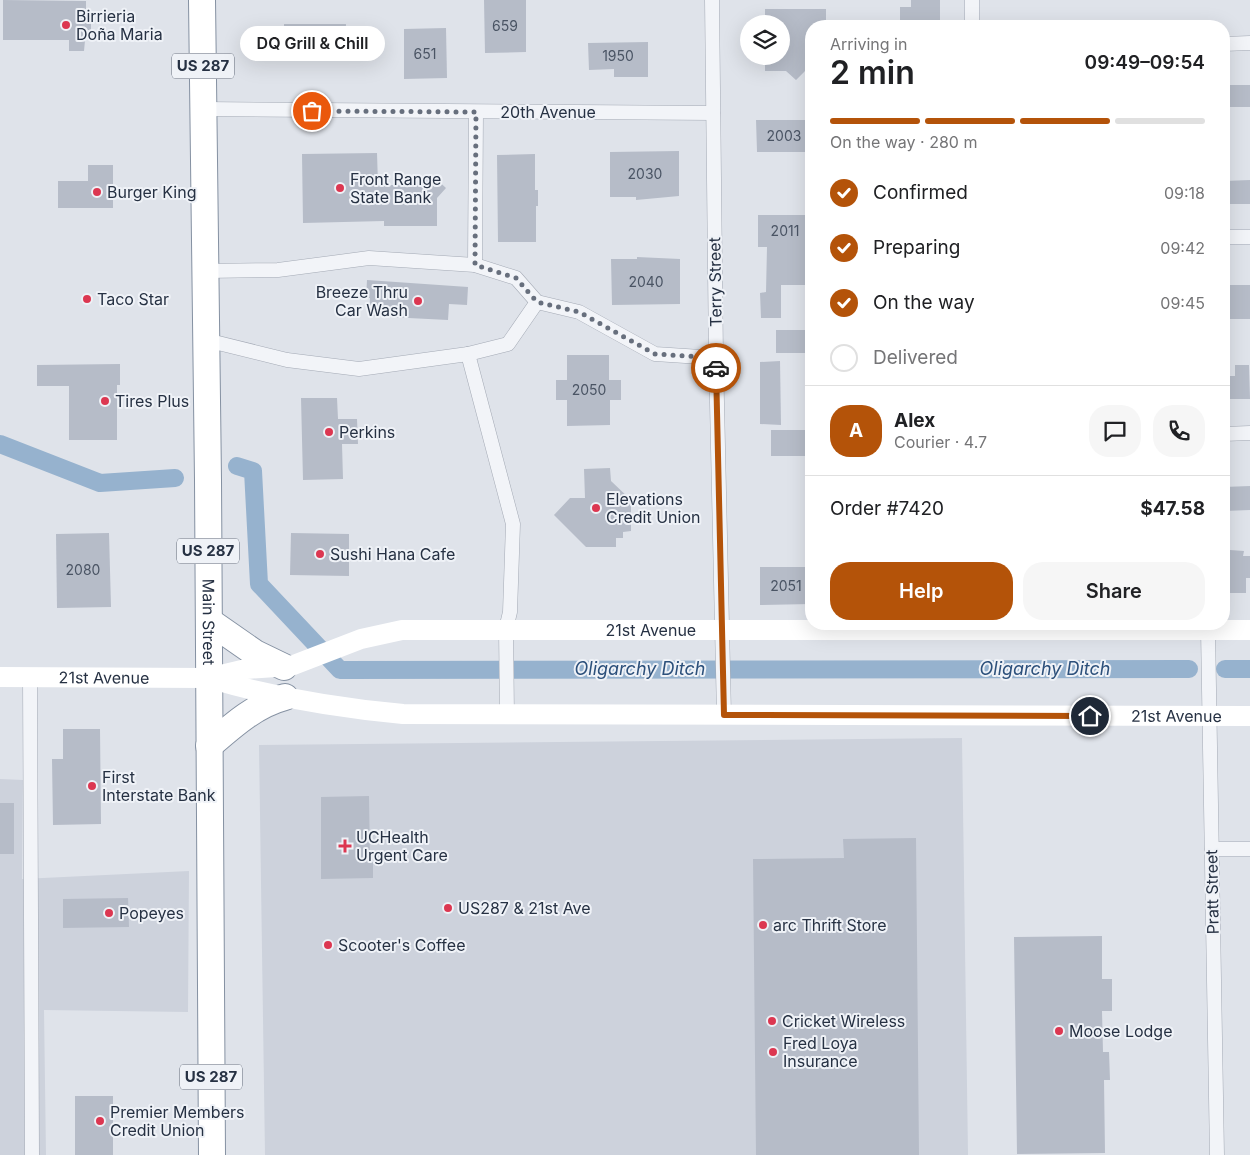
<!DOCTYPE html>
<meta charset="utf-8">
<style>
body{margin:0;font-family:Inter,sans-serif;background:#f6f6f6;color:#202124;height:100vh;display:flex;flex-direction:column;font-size:19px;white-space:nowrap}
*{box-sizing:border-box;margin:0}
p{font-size:16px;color:#757577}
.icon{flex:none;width:28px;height:28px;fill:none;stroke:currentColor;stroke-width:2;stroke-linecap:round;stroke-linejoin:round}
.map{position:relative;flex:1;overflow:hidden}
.sheet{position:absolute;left:805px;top:20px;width:425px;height:610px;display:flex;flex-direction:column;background:#fff;border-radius:20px;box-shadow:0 5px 20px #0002}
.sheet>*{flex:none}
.tools{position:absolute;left:740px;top:15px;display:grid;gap:10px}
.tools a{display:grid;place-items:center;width:50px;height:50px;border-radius:50%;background:#fff;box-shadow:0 5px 20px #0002;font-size:25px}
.pin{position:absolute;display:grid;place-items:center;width:42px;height:42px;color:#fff;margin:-21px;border:2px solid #fff;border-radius:50%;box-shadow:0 1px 5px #0007}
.courier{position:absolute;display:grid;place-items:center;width:50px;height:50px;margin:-25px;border:4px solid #b45309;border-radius:50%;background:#fff;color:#222;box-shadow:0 1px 6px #0007}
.bubble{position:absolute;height:35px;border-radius:18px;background:#fff;box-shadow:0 5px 20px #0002;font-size:16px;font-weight:600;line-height:35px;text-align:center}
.overview em{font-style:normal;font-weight:600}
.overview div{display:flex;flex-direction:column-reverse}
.overview{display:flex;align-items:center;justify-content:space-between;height:85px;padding:0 25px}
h1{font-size:32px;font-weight:600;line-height:38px}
.bar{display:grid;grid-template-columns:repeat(4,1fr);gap:8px 5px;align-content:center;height:60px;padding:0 25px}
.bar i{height:6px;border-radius:4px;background:#e0e0e0}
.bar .on{background:#b45309}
.bar p{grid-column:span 4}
.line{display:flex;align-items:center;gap:12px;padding:0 25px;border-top:1px solid #e0e0e0}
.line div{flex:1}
.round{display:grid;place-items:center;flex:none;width:52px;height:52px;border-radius:20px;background:#f6f6f6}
ol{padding:0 25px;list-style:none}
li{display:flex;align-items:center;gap:15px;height:55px}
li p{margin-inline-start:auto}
li .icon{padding:5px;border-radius:50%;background:#b45309;color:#fff;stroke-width:4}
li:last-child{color:#757577}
li i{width:28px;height:28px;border:2px solid #e0e0e0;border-radius:50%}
.primary-button{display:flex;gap:10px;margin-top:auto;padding:10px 25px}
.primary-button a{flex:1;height:58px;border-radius:20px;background:#b45309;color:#fff;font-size:20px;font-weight:600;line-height:58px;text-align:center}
.primary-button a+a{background:#f6f6f6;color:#202124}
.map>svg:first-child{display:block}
.built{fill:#cdd2dc}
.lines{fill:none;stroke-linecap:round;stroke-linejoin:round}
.canal{stroke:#96b2ce;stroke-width:18}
.building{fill:#b6bcc8}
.street-casing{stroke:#a4aab5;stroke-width:15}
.highway-casing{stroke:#8591a2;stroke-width:28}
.street{stroke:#f2f4f8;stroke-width:14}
.secondary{stroke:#fff;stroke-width:20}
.highway{stroke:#fff;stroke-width:26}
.done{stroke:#676f7d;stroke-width:5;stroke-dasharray:0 9}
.route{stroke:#b45309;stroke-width:6}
.poi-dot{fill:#dc3751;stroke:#eff2f7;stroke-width:2}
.labels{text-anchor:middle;stroke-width:4;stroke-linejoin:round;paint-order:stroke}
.number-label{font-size:14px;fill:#4a5464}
.shield{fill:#eff2f7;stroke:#626b79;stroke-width:1}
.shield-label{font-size:15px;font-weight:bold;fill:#263143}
.poi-label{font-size:16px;fill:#263143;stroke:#eff2f7;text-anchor:start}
.street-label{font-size:16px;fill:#263143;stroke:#eff2f7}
.water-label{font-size:18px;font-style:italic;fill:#2c507b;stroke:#eff2f7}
</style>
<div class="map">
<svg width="1250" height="1155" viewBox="0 0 1250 1155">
<rect width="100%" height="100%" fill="#dfe3ea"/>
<g class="built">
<path d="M 962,738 L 968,1155 L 265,1155 L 259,745 Z"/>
<path d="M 0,779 L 23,780 L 22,879 L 189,871 L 188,1012 L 44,1010 L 46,1155 L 0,1155 Z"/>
</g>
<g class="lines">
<g class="canal">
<path d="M 0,444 L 100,483 L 175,478"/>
<path d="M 237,466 L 253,471 L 259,584 L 340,670 L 1189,669"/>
<path d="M 1225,669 L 1250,669"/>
</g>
</g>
<g class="building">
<path d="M 3,0 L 86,1 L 86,16 L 91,16 L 91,30 L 86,30 L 84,51 L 69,51 L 69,40 L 3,40 Z"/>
<path d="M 484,0 L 526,0 L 526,52 L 485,53 Z"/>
<path d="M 911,0 L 940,0 L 940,26 L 900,26 L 900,7 L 911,7 Z"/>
<path d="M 765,9 L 826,9 L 826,26 L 811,26 L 811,70 L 805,71 L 796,80 L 786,71 L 765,71 L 765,56 L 781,56 L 781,24 L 765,24 Z"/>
<path d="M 284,24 L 346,24 L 345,52 L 284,52 Z"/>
<path d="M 446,28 L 447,78 L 404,79 L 404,29 Z"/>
<path d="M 648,42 L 648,77 L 614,77 L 614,69 L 589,70 L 588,43 Z"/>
<rect x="1224" y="85" width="26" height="22"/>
<path d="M 756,120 L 811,120 L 811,152 L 757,152 Z"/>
<path d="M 679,151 L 679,196 L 636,200 L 636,197 L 610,197 L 610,152 Z"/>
<path d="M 377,153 L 378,185 L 405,185 L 405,177 L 434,177 L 446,188 L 437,198 L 437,226 L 384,226 L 384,221 L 303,223 L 302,154 Z"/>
<path d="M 535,154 L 535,190 L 538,190 L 538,206 L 536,206 L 536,242 L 498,242 L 497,155 Z"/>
<path d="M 88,165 L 113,165 L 113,208 L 58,208 L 58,181 L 88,181 Z"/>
<path d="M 1250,180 L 1250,204 L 1224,204 L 1224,181 Z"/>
<path d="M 758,215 L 811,215 L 811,285 L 781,285 L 781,318 L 761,318 L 760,293 L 766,292 L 767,247 L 758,247 Z"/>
<path d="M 637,257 L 680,259 L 680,304 L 612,305 L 611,259 L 637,259 Z"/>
<path d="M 367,280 L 468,287 L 467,305 L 449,304 L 448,320 L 369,316 L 370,298 L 366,298 Z"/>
<path d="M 1224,285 L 1250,285 L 1250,319 L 1228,319 L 1228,308 L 1224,307 Z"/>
<rect x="776" y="330" width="35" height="23"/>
<path d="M 567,355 L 609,355 L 609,380 L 621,380 L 621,400 L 610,400 L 610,425 L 567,426 L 567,400 L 556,400 L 556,380 L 567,380 Z"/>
<path d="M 780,361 L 781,425 L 760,424 L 760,362 Z"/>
<path d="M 120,364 L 120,385 L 117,385 L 117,440 L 69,440 L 69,386 L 37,386 L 37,365 Z"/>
<path d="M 1235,365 L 1249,365 L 1250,399 L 1225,399 L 1225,376 L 1235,376 Z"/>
<path d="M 301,398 L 337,398 L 338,419 L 357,419 L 358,444 L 342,444 L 343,479 L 303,480 Z"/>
<rect x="771" y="430" width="40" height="26"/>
<path d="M 610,468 L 611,481 L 631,500 L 631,531 L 623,532 L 623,538 L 616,538 L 616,547 L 586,547 L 554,515 L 570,498 L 585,498 L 584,469 Z"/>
<path d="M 1250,486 L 1250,510 L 1224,511 L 1224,487 Z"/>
<path d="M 109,533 L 111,607 L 57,608 L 56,534 Z"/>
<path d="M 291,533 L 349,534 L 349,576 L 290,575 Z"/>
<path d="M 1230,550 L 1244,551 L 1243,556 L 1250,556 L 1250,578 L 1246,578 L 1246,593 L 1230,593 Z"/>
<path d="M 760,567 L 811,567 L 811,604 L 760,605 Z"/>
<path d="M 63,729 L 100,729 L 101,824 L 53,825 L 52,759 L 63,759 Z"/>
<path d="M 369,796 L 370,862 L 373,862 L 373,878 L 321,879 L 321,797 Z"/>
<rect x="0" y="803" width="14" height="51"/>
<path d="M 916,838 L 919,1155 L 756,1155 L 753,859 L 844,858 L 843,839 Z"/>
<path d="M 128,898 L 129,927 L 63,928 L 63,899 Z"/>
<path d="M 1102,936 L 1102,979 L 1112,979 L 1112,1011 L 1102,1011 L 1103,1052 L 1109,1052 L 1110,1080 L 1104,1080 L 1105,1153 L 1017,1154 L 1014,937 Z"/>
<rect x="75" y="1096" width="38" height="59"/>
</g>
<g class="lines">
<g class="street-casing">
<g id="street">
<path d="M 712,0 L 716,358 L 724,715"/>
<path d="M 972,0 L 972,26"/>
<path d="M 1224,44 L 1250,43"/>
<path d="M 204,109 L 713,113"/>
<path d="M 1224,237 L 1250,237"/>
<path d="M 475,265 L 476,112"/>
<path d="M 205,271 L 278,270 L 369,258 L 475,265 L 516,278 L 537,302 L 579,312 L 655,354 L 716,358"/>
<path d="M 206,340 L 287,360 L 359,369 L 468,354 L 508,344 L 537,302"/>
<path d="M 468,354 L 513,524 L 510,612 L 506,629 L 507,715"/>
<path d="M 1224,434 L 1250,433"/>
<path d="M 1208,630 L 1217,1155"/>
<path d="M 30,677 L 32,1155"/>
<path d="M 1212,849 L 1250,849"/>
</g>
</g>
<g class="highway-casing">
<g id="highway">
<path id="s3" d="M 202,0 L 208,480 L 212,1155"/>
<path d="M 209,621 L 255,653 L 284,667"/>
<path d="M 209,746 C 232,726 255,705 285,697"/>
</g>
</g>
<use href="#street" class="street"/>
<g class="secondary">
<path id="s1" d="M 0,677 L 208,678 L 246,669 L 291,666 L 361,639 L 402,630 L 1250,630"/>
<path id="s2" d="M 208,678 C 272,697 337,708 403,714 L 1250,716"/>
</g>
<use href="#highway" class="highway"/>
</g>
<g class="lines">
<path class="done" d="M 312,111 L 476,112 L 475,265 L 516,278 L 537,302 L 579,312 L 655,354 L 716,358 L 716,368"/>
<path class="route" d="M 716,368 L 724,715 L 1090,716"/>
</g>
<g class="poi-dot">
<circle cx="66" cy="25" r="5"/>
<circle cx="340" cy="188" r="5"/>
<circle cx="97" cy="192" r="5"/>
<circle cx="87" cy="299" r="5"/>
<circle cx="418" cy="301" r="5"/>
<circle cx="105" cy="401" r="5"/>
<circle cx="329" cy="432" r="5"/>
<circle cx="596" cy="508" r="5"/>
<circle cx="320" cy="554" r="5"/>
<circle cx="92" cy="786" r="5"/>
<path d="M342.5 838.5h5v5h5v5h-5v5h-5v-5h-5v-5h5z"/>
<circle cx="448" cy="908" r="5"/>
<circle cx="109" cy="913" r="5"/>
<circle cx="763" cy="925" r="5"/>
<circle cx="328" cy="945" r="5"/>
<circle cx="772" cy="1021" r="5"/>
<circle cx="1059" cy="1031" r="5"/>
<circle cx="773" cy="1052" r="5"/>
<circle cx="100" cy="1121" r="5"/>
</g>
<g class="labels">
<g class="number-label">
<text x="505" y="31">659</text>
<text x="425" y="59">651</text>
<text x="618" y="61">1950</text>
<text x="784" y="141">2003</text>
<text x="645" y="179">2030</text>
<text x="785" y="236">2011</text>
<text x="646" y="287">2040</text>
<text x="589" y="395">2050</text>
<text x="83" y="575">2080</text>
<text x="786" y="591">2051</text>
</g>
<g class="shield">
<rect x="172" y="53.5" width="62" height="25" rx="4"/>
<rect x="177" y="538.5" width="62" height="25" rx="4"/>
<rect x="180" y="1064.5" width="62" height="25" rx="4"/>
</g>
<g class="shield-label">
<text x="203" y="71">US 287</text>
<text x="208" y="556">US 287</text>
<text x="211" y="1082">US 287</text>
</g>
<g class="poi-label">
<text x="76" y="22">Birrieria<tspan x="76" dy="18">Doña Maria</tspan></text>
<text x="350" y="185">Front Range<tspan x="350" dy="18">State Bank</tspan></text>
<text x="107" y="198">Burger King</text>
<text x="408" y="298" text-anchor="end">Breeze Thru<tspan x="408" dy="18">Car Wash</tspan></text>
<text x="97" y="305">Taco Star</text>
<text x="115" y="407">Tires Plus</text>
<text x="339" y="438">Perkins</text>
<text x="606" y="505">Elevations<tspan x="606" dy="18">Credit Union</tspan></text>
<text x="330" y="560">Sushi Hana Cafe</text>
<text x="102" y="783">First<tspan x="102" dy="18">Interstate Bank</tspan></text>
<text x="356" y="843">UCHealth<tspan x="356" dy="18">Urgent Care</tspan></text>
<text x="458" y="914">US287 &amp; 21st Ave</text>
<text x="119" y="919">Popeyes</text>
<text x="773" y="931">arc Thrift Store</text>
<text x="338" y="951">Scooter's Coffee</text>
<text x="782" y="1027">Cricket Wireless</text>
<text x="1069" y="1037">Moose Lodge</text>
<text x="783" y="1049">Fred Loya<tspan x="783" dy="18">Insurance</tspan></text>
<text x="110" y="1118">Premier Members<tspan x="110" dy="18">Credit Union</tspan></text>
</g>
<g class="street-label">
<text x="548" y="118">20th Avenue</text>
<text transform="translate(715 282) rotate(-91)" y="6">Terry Street</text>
<text dy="6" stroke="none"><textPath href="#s3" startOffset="622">Main Street</textPath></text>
<text dy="6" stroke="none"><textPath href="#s1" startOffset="658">21st Avenue</textPath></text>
<text dy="6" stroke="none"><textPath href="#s1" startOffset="104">21st Avenue</textPath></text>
<text dy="6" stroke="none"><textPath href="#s2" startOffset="972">21st Avenue</textPath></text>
<text transform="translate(1212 892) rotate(-91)" y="6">Pratt Street</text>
</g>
<g class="water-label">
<text x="640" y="675">Oligarchy Ditch</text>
<text x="1045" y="675">Oligarchy Ditch</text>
</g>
</g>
</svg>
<div class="tools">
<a><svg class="icon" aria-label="layers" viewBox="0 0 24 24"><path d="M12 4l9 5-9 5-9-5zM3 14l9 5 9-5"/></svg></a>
</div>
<div class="pin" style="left:312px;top:111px;background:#ea580c"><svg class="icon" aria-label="bag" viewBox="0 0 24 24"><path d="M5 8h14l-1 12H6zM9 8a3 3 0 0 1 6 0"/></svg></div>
<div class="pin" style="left:1090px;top:716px;background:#1f2937"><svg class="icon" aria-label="home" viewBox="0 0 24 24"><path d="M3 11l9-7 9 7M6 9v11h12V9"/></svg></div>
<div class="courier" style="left:716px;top:368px"><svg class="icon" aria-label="car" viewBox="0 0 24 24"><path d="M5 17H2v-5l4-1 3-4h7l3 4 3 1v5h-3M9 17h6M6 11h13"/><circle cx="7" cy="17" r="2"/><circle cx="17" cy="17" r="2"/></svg></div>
<div class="bubble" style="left:240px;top:26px;width:145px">DQ Grill &amp; Chill</div>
<section class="sheet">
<div class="overview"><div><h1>2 min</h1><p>Arriving in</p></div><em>09:49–09:54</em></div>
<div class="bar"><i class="on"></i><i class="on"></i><i class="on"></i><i></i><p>On the way · 280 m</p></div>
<ol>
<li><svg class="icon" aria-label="check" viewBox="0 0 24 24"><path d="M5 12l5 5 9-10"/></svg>Confirmed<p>09:18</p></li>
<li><svg class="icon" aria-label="check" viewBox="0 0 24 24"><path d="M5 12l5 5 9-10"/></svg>Preparing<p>09:42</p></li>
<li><svg class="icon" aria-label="check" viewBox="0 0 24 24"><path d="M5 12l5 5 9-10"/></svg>On the way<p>09:45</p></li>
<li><i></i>Delivered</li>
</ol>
<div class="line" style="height:90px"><b class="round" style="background:#b45309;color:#fff">A</b><div><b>Alex</b><p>Courier · 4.7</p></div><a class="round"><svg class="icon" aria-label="chat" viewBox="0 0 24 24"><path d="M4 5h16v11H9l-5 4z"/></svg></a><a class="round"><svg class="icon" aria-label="phone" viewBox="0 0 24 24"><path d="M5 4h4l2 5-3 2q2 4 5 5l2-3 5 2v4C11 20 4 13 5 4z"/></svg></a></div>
<div class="line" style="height:65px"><div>Order #7420</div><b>$47.58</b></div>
<div class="primary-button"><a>Help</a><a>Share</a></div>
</section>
</div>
